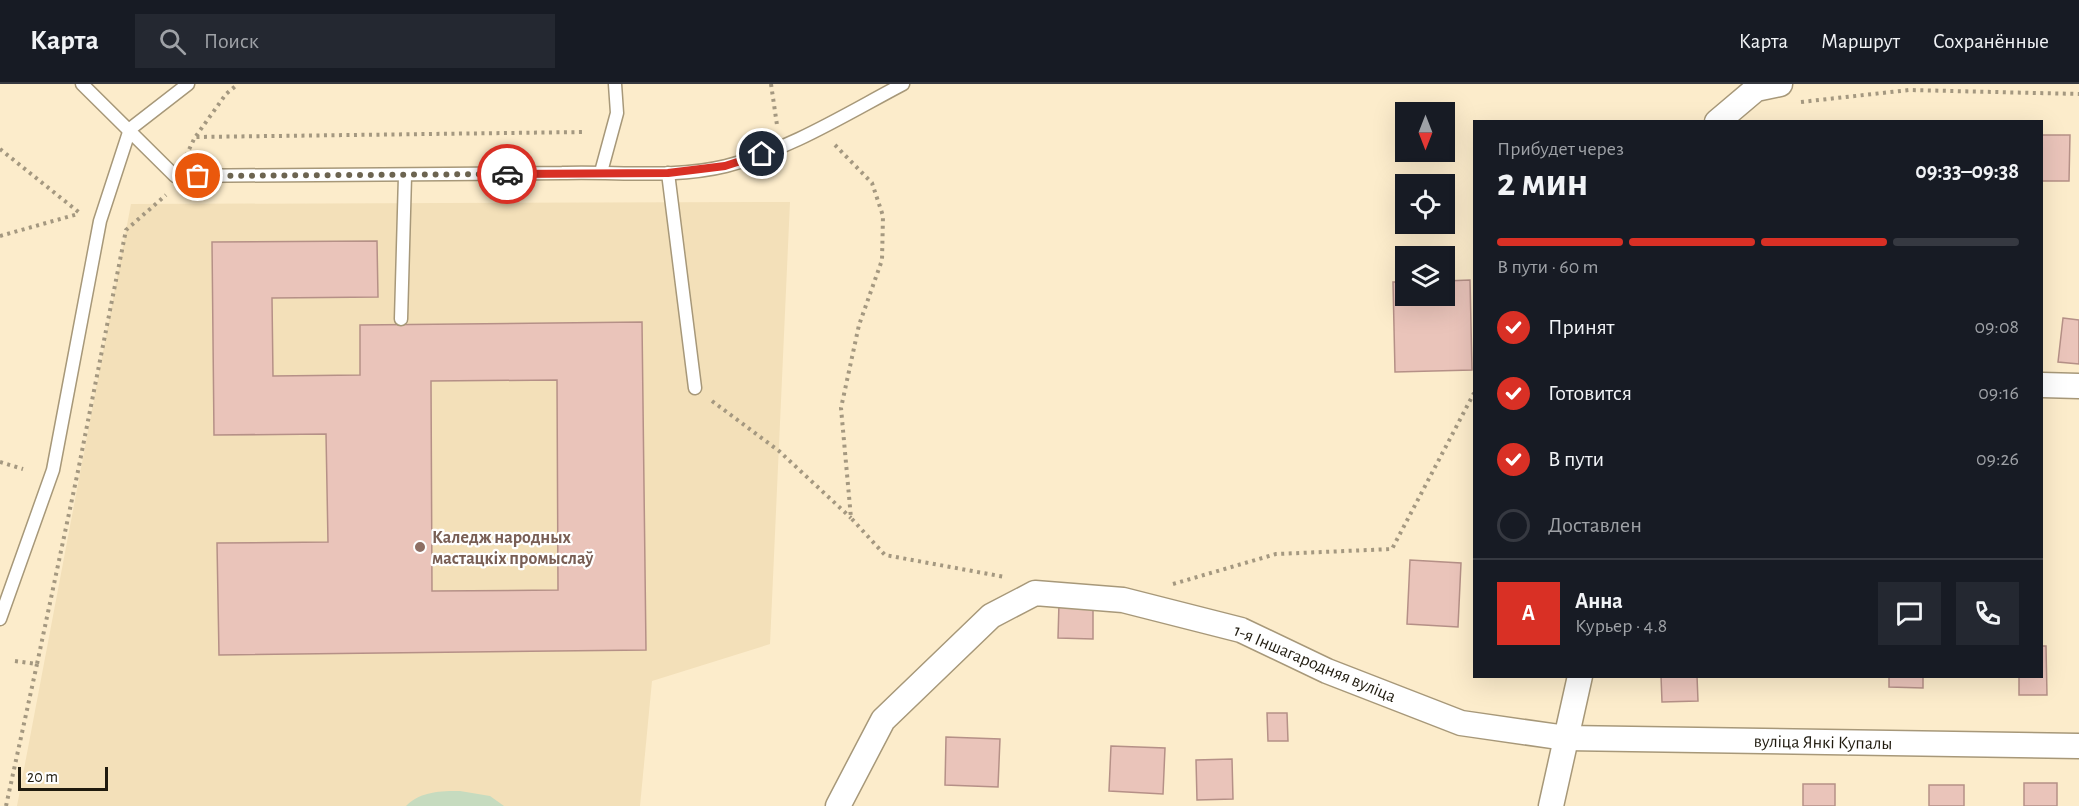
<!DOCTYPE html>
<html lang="ru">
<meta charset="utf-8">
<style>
body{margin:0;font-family:"Alegreya Sans",sans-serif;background:#242831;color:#f1f3f6;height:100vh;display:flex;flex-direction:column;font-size:22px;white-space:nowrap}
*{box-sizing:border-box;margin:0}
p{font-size:20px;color:#9ea1a6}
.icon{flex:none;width:33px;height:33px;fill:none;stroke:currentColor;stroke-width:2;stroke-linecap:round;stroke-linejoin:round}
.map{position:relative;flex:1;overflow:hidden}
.drawer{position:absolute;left:1473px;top:36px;width:570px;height:558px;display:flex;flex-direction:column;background:#171b24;border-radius:0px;box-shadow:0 6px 24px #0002}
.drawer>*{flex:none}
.needle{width:39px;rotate:180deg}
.controls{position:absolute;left:1395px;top:18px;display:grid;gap:12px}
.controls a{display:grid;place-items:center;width:60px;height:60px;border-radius:0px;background:#171b24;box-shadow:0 6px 24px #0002;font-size:30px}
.scale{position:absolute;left:18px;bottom:15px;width:90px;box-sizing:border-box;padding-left:6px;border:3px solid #1f1a0e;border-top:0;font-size:16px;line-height:21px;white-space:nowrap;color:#1f1a0e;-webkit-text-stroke:4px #fff;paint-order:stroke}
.pin{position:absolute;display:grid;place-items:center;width:51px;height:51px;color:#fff;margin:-26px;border:3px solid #fff;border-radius:50%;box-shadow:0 2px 6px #0007}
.courier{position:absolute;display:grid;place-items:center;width:60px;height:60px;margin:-30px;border:4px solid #d93025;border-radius:50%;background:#fff;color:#222;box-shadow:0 2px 8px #0007}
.summary em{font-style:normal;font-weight:600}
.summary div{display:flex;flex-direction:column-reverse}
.summary{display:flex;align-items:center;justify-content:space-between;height:102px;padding:0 24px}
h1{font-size:39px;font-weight:600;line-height:45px}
.bar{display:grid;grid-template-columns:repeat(4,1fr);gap:9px 6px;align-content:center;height:72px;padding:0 24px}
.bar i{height:8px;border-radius:4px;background:#363941}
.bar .active{background:#d93025}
.bar p{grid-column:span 4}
.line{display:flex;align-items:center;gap:15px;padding:0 24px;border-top:2px solid #363941}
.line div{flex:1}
.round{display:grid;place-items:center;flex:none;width:63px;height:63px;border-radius:0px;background:#242831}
ol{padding:0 24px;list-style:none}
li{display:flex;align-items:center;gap:18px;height:66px}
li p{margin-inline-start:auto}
li .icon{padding:6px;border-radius:50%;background:#d93025;color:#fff;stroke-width:4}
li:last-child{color:#9ea1a6}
li i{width:33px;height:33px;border:3px solid #363941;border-radius:50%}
header{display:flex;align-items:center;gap:36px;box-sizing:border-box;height:84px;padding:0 30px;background:#171b24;border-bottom:2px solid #363941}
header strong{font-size:28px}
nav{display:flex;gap:33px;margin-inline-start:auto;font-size:21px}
.search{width:420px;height:54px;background:#242831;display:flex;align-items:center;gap:15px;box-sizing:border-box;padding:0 21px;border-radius:0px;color:#9ea1a6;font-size:22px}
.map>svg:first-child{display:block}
.built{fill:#f3e0b9}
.green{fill:#c6dbbf}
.building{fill:#eac4ba;stroke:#b59087;stroke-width:1.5;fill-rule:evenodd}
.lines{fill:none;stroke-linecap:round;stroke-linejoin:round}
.service-casing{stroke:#a79879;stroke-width:15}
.minor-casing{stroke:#a79879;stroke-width:27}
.path{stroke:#a49880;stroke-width:4;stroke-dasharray:3 4.5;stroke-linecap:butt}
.service{stroke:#fff;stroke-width:12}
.minor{stroke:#fff;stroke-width:24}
.done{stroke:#6c6450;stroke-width:6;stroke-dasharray:0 10.8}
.route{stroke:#d93025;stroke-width:8}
.education-dot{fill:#8d6e63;stroke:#fff;stroke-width:2}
.labels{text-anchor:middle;stroke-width:4.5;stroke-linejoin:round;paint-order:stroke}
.education-label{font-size:18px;font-weight:bold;fill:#785e54;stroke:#fff;text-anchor:start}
.street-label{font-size:18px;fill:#1f1a0e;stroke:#fff}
</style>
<header>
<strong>Карта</strong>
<div class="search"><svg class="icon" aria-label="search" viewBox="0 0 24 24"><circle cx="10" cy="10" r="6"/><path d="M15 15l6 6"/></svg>Поиск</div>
<nav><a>Карта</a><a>Маршрут</a><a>Сохранённые</a></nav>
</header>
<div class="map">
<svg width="2079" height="722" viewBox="0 0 2079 722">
<rect width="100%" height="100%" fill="#fceccb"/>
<path class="built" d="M 790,118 L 770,560 L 652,597 L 640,722 L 17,722 L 131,120 Z"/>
<path class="green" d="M 460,707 L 490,712 L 504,722 L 406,722 C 421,707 441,707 460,707 Z"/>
<g class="building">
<path d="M 2042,51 L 2070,51 L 2069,97 L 2042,97 Z"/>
<path d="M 377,157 L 378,213 L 272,214 L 273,292 L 360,291 L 360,241 L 642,238 L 646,566 L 219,571 L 217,459 L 328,458 L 326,350 L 214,351 L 212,158 ZM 557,296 L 558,506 L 432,507 L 431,297 Z"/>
<path d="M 1470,196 L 1472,286 L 1395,288 L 1393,198 L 1406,198 L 1406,212 L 1444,212 L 1444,197 Z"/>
<path d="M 2063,234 L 2079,236 L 2079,280 L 2058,278 Z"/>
<path d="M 1410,476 L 1461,479 L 1458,543 L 1407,540 Z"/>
<path d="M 1059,519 L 1093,520 L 1093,555 L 1058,554 Z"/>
<path d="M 2042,562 L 2046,562 L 2047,611 L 2019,611 L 2019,592 L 2042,592 Z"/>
<path d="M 1661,592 L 1697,592 L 1698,617 L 1662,618 Z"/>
<path d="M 1889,592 L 1923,592 L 1923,604 L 1889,603 Z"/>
<path d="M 1267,629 L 1287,629 L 1288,657 L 1268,657 Z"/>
<path d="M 946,653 L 1000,655 L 998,703 L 945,701 Z"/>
<path d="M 1111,662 L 1165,664 L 1163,710 L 1109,707 Z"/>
<path d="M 1232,675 L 1233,715 L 1197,716 L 1196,676 Z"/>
<rect x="2024" y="699" width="33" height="23"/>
<rect x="1803" y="700" width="32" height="22"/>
<rect x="1929" y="701" width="35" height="21"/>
</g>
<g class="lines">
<g class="service-casing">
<g id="service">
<path d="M 82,0 L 175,92 C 304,92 433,91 562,89 C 616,87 673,95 726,82 C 789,66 846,30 903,0"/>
<path d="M 601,88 L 617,29 L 615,0"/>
<path d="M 668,89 L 695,304"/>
<path d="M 401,235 L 405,92"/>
<path d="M 0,535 L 53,386 L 100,137 L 130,45 L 188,0"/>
</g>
</g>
<g class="minor-casing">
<g id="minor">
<path d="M 1717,38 L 1756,5 L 1780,0"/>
<path d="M 2042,301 L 2079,302"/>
<path d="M 838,722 L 883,636 L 991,532 L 1035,509 L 1123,516 L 1241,546 L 1327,587 L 1461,639 L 1566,654 L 2079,662"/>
<path d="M 1551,722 L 1580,592"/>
</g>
</g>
<g class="path">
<path d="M 771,0 L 777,41"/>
<path d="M 1801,18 L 1909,6 L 2079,10"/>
<path d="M 196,52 L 226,10 L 238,0"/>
<path d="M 835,61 L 872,99 L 883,132 L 882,176 L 859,241 L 841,324 L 851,434 L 885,471 L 1005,493"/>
<path d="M 0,65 L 81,130"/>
<path d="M 186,72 L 195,53 L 585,48"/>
<path d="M 0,152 L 78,130"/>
<path d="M 712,317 L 779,367 L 851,434"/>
<path d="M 0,378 L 23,385"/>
<path d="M 1173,500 L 1276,470 L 1392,465 L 1474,309"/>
<path d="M 15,577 L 37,580 L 78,387 L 126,146 L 166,111"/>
<path d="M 6,722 L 37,580"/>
</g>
<use href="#service" class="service"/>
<use href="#minor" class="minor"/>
</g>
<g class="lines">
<path class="done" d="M 198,92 L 507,90"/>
<path class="route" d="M 507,90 L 668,89 L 725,82 L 762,70"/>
</g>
<circle class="education-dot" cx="420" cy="463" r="6"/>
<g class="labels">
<g class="education-label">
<text x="432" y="459">Каледж народных<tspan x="432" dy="21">мастацкіх промыслаў</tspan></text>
</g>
<g class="street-label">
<text transform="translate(1315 579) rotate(23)" y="6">1-я Іншагародняя вуліца</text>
<text transform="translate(1823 658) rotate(1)" y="6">вуліца Янкі Купалы</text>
</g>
</g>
</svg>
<div class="controls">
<a><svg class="needle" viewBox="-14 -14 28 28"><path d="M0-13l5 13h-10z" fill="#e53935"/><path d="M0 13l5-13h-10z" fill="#9ea1a6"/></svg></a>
<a><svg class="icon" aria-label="locate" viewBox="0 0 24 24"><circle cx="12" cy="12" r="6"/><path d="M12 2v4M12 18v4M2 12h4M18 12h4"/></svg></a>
<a><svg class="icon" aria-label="layers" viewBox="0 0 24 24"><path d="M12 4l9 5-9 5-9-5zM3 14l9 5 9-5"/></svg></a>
</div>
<div class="scale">20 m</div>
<div class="pin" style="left:198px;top:92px;background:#ea580c"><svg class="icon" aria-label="bag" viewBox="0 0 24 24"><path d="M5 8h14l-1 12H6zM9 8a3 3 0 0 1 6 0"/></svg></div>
<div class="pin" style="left:762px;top:70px;background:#1f2937"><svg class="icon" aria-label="home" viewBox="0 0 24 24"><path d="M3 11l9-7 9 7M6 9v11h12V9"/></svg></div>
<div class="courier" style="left:507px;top:90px"><svg class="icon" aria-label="car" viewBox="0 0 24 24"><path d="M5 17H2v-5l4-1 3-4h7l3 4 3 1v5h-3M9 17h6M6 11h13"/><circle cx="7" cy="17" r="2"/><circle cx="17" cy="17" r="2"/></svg></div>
<section class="drawer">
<div class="summary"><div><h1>2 мин</h1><p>Прибудет через</p></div><em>09:33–09:38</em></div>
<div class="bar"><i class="active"></i><i class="active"></i><i class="active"></i><i></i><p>В пути · 60 m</p></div>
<ol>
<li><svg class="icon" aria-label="check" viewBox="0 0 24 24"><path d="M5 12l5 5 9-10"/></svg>Принят<p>09:08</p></li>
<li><svg class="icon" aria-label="check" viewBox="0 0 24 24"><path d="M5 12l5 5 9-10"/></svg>Готовится<p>09:16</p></li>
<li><svg class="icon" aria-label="check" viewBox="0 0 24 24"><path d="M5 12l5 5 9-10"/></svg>В пути<p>09:26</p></li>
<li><i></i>Доставлен</li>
</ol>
<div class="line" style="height:108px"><b class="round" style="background:#d93025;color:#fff">А</b><div><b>Анна</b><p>Курьер · 4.8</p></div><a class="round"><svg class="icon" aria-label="chat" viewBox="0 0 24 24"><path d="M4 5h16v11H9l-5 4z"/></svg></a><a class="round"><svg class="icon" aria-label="phone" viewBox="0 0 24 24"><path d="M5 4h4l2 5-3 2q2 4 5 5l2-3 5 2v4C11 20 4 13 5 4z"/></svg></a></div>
</section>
</div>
